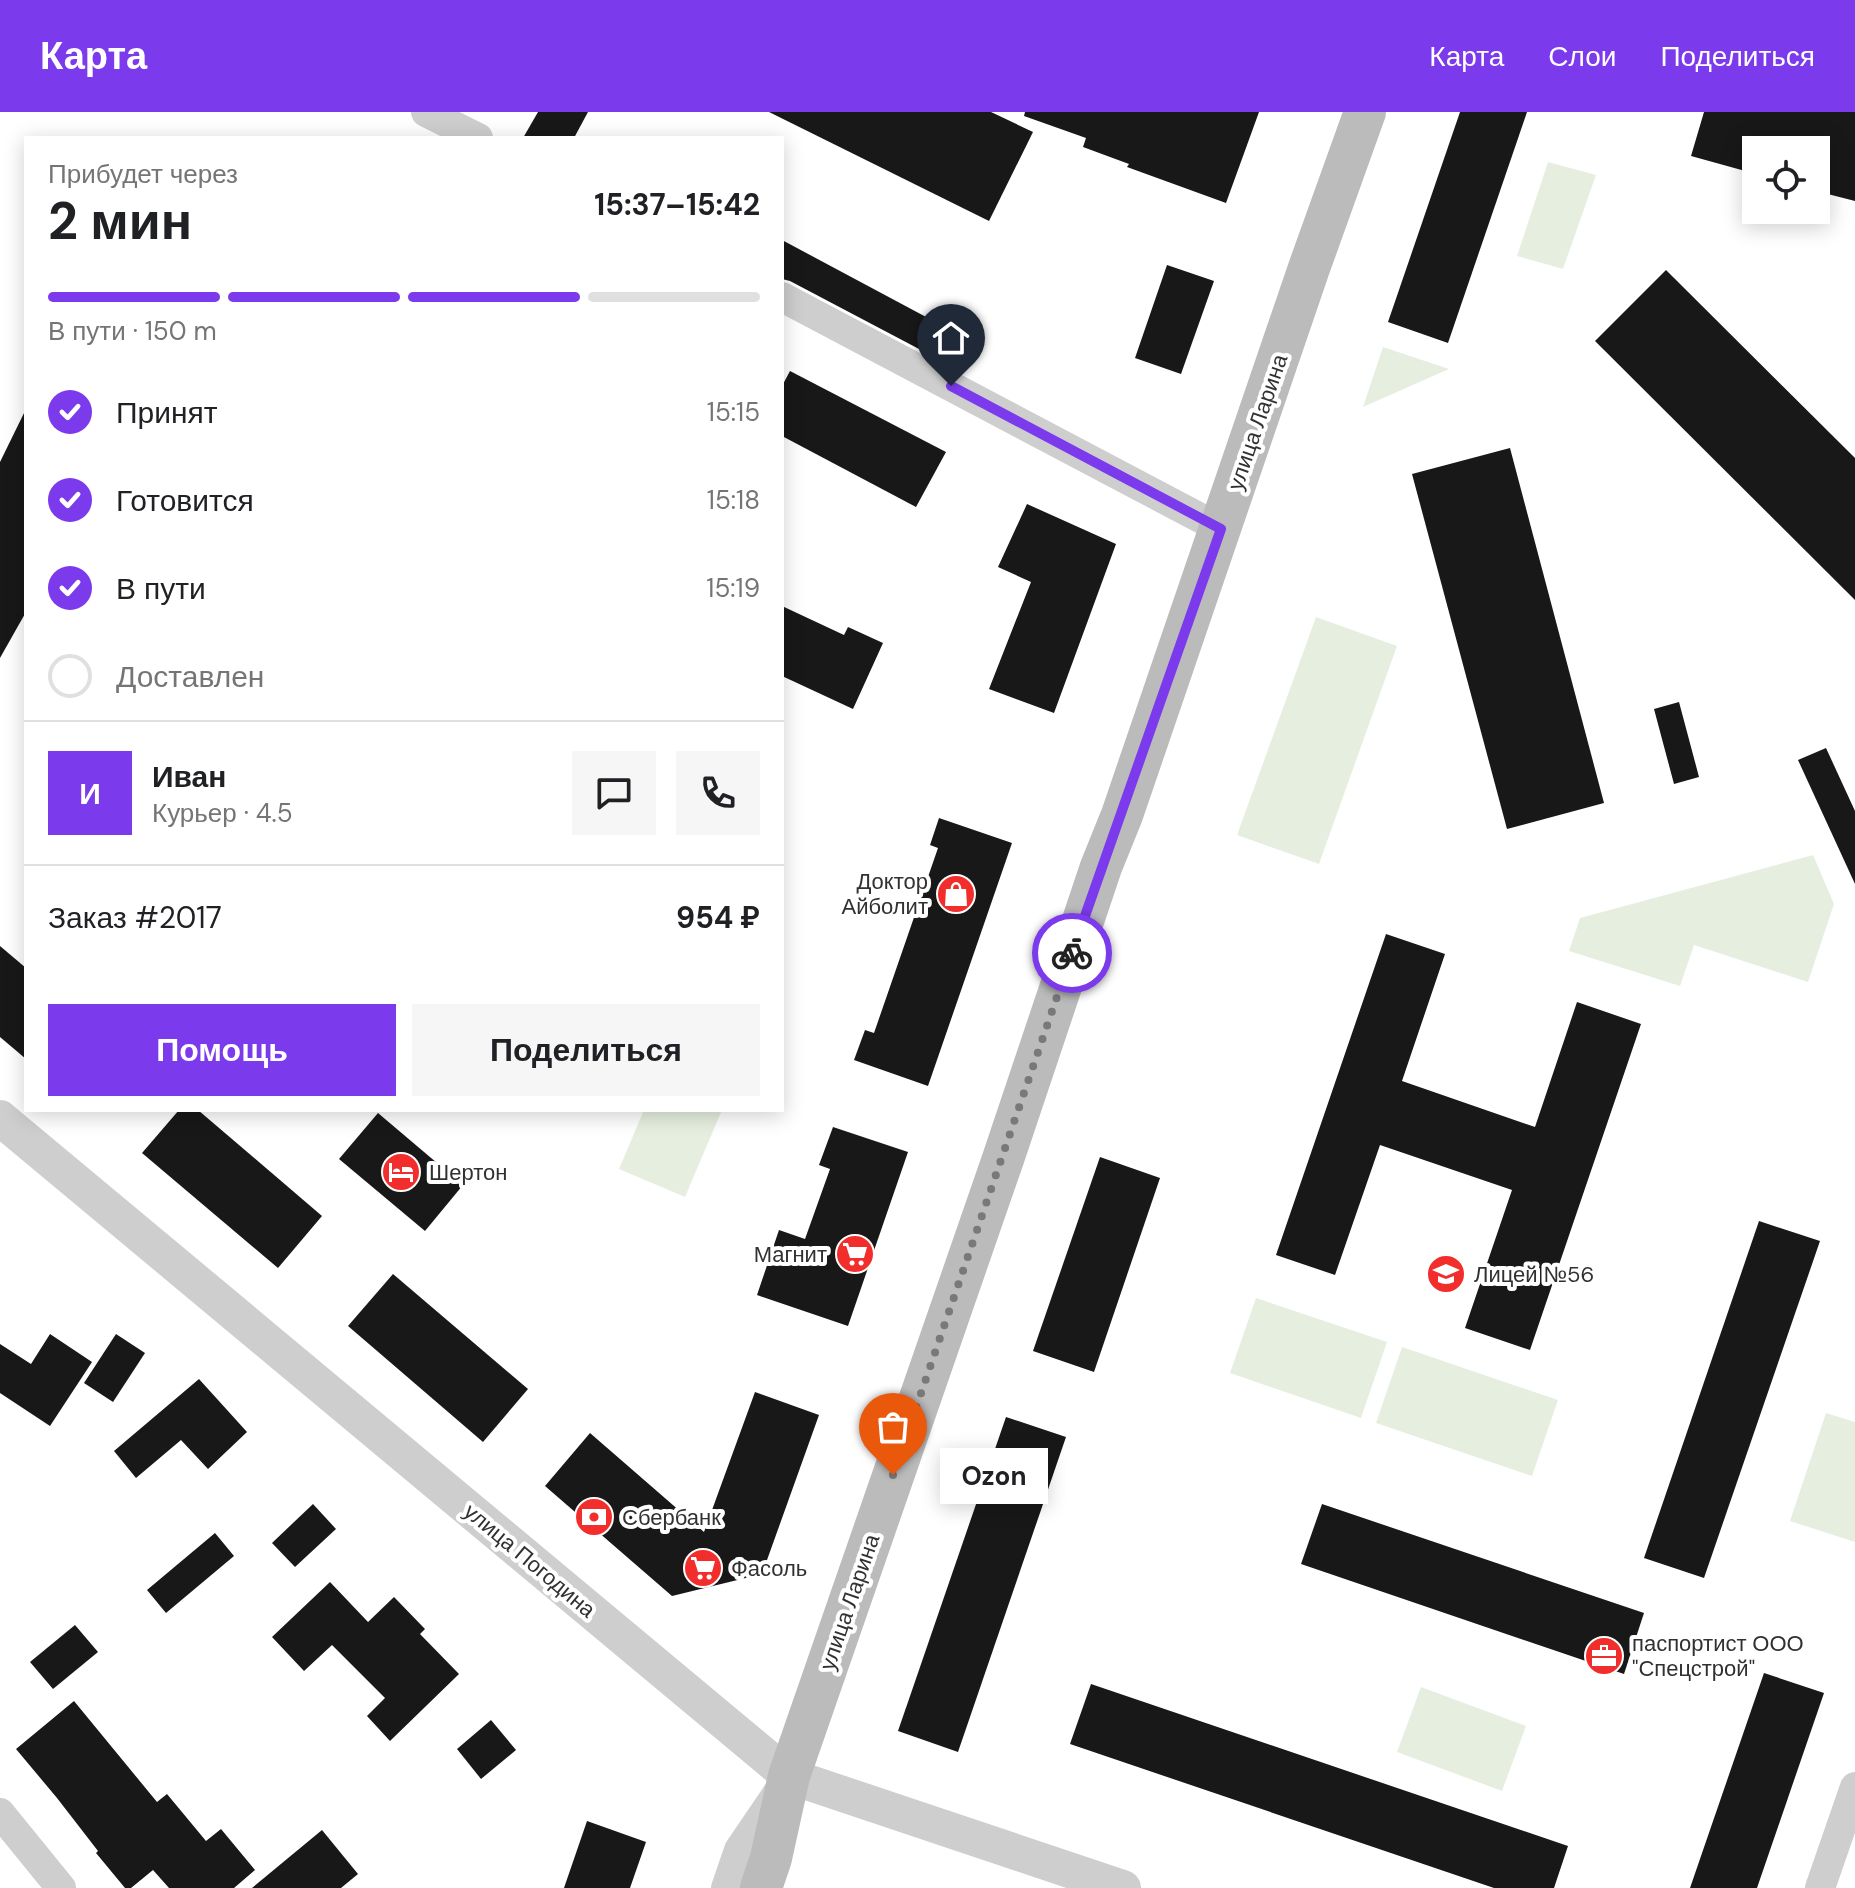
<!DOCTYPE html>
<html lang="ru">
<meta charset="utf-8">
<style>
body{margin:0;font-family:"DM Sans",sans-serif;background:#f6f6f6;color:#202124;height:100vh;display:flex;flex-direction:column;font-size:30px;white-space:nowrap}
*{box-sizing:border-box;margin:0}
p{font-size:26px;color:#757577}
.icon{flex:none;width:44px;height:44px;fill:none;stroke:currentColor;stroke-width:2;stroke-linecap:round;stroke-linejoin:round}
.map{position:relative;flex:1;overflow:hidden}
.side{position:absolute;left:24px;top:24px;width:760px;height:976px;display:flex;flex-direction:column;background:#fff;border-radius:0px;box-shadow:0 4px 20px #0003}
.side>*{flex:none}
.tools{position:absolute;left:1742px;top:24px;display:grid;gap:16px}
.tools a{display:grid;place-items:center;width:88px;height:88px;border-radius:0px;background:#fff;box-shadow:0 4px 20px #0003;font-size:40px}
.pin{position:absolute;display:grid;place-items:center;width:68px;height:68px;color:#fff;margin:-82px -34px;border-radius:50% 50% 50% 0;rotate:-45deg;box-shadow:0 0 8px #0007}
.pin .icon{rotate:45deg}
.courier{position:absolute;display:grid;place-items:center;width:80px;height:80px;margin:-40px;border:6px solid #7c3aed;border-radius:50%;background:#fff;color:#222;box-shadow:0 2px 10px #0007}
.bubble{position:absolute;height:56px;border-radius:0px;background:#fff;box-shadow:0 4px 20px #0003;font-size:26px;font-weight:700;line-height:56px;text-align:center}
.summary em{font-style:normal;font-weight:700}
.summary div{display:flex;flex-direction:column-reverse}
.summary{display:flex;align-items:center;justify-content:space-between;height:136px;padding:0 24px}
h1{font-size:52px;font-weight:700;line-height:60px}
.bar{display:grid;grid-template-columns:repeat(4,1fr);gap:12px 8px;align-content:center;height:96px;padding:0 24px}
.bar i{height:10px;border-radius:6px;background:#e0e0e0}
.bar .active{background:#7c3aed}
.bar p{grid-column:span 4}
.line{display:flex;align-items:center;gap:20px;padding:0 24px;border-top:2px solid #e0e0e0}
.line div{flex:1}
.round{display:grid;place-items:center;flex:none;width:84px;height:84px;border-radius:0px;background:#f6f6f6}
ol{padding:0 24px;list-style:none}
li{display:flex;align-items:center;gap:24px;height:88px}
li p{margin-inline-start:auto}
li .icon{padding:8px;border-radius:50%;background:#7c3aed;color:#fff;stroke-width:4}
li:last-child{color:#757577}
li i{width:44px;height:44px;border:4px solid #e0e0e0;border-radius:50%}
.cta{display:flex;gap:16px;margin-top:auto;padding:16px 24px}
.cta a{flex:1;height:92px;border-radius:0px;background:#7c3aed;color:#fff;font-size:32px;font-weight:700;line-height:92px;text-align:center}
.cta a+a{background:#f6f6f6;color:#202124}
header{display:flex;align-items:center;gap:48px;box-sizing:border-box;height:112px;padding:0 40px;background:#7c3aed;color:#fff}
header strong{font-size:38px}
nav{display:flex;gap:44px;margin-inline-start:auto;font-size:28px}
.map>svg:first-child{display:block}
.green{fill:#e6efdf}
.building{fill:#181818}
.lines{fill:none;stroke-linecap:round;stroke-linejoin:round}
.minor{stroke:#cecece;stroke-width:30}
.tertiary{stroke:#cecece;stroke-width:36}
.secondary{stroke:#bbb;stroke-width:42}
.done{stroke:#797979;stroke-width:8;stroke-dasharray:0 14.4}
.route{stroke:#7c3aed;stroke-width:10}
.labels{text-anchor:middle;stroke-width:8;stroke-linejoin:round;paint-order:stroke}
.street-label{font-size:22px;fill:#313131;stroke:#fff}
.poi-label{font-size:22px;fill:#313131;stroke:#fff;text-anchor:start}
</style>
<header>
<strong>Карта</strong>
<nav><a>Карта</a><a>Слои</a><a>Поделиться</a></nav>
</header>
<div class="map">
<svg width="1855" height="1776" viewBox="0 0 1855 1776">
<rect width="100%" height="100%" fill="#fff"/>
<g class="green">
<path d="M 1548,50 L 1596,63 L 1563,157 L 1517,144 Z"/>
<path d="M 1383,235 L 1449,257 L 1363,295 Z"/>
<path d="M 1316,505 L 1397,534 L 1319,752 L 1237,723 Z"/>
<path d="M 1813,743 L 1834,792 L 1808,870 L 1694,833 L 1680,874 L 1569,839 L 1580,806 Z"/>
<path d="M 644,998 L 722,998 L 685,1085 L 619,1057 Z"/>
<path d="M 1256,1186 L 1387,1230 L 1361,1306 L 1230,1261 Z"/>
<path d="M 1402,1235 L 1558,1288 L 1532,1364 L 1376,1311 Z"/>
<path d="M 1826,1301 L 1855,1310 L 1855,1430 L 1790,1409 Z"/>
<path d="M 1421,1575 L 1526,1614 L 1502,1679 L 1397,1640 Z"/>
</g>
<g class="building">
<path d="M 538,0 L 588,0 L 574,26 L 523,26 Z"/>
<path d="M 769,0 L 991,0 L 1033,20 L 989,109 Z"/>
<path d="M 1025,0 L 1259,0 L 1226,91 L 1127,55 L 1129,52 L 1083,35 L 1086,26 L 1024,4 Z"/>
<path d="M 1460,0 L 1527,0 L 1448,231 L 1388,210 Z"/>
<path d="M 1704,0 L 1855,0 L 1855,89 L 1816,79 L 1816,38 L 1756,38 L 1756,62 L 1691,44 Z"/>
<path d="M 782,128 L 971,229 L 957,257 L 790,169 L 782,167 Z"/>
<path d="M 1167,153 L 1214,169 L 1181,262 L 1135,246 Z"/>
<path d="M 1666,158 L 1855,346 L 1855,488 L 1595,229 Z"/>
<path d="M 790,259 L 946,340 L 916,395 L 782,324 L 782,274 Z"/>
<path d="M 26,297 L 26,500 L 0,546 L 0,350 Z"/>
<path d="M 1510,336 L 1604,691 L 1507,717 L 1412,362 Z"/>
<path d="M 1027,392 L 1116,432 L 1054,601 L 989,577 L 1031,470 L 998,455 Z"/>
<path d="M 782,494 L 844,523 L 848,515 L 883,531 L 853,597 L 782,564 Z"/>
<path d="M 1679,590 L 1699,665 L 1674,672 L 1654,597 Z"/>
<path d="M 1826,636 L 1855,699 L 1855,772 L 1798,648 Z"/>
<path d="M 939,706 L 1012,731 L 928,974 L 854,948 L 865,918 L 874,921 L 938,736 L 930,733 Z"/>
<path d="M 1386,822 L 1445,842 L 1402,969 L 1535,1015 L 1577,890 L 1641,912 L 1530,1238 L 1465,1216 L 1512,1078 L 1380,1033 L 1335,1163 L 1276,1143 Z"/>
<path d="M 0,834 L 26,856 L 26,947 L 0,925 Z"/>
<path d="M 179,998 L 198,998 L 322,1104 L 278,1156 L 142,1041 Z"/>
<path d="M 378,1001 L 463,1073 L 425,1119 L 339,1047 Z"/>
<path d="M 833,1015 L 908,1040 L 848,1214 L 757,1183 L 779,1118 L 805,1127 L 830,1057 L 819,1053 Z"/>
<path d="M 1100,1045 L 1160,1066 L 1094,1260 L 1033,1239 Z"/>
<path d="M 1759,1109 L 1820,1129 L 1704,1466 L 1644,1446 Z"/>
<path d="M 393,1162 L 528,1277 L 483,1330 L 348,1214 Z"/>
<path d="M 50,1222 L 92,1250 L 50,1314 L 0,1281 L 0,1232 L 31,1252 Z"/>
<path d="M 116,1222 L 145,1241 L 113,1290 L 84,1271 Z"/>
<path d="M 199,1267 L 247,1320 L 208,1357 L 181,1328 L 136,1366 L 114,1339 Z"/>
<path d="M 755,1280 L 819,1303 L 762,1462 L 672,1484 L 545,1374 L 590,1321 L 704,1420 Z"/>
<path d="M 1006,1305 L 1066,1325 L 958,1640 L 898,1619 Z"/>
<path d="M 313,1392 L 336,1417 L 295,1455 L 272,1431 Z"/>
<path d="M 1322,1392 L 1644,1501 L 1624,1562 L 1301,1452 Z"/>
<path d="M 215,1421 L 234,1444 L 166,1501 L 147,1478 Z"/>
<path d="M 330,1470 L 368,1510 L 394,1485 L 425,1517 L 420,1522 L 459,1562 L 390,1629 L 367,1604 L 385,1586 L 332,1533 L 304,1559 L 272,1525 Z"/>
<path d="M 75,1513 L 98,1540 L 53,1577 L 30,1550 Z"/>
<path d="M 1764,1561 L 1824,1581 L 1757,1776 L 1690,1776 Z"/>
<path d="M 1091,1572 L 1568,1734 L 1554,1776 L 1494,1776 L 1070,1632 Z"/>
<path d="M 74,1589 L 157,1690 L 167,1682 L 206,1729 L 221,1717 L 255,1758 L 234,1776 L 169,1776 L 153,1758 L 131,1776 L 125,1776 L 96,1741 L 98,1739 L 57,1686 L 16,1637 Z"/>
<path d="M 491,1608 L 516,1638 L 481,1667 L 457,1637 Z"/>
<path d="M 587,1709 L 646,1730 L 630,1776 L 564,1776 Z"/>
<path d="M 322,1718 L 358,1762 L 341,1776 L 252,1776 Z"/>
</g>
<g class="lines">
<g class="minor">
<path d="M 426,0 L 478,26"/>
<path d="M 782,185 L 1221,417"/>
<path d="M 0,1701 L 61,1776"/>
<path d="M 726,1776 L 739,1738 L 779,1679"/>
<path d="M 1820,1776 L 1855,1675"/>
</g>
<path class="tertiary" d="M 0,1006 L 789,1664 L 1123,1776"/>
<path class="secondary" d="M 761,1776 L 771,1746 L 789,1664 L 1003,1047 L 1101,755 L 1122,703 L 1309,156 L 1365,0"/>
</g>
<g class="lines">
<path class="done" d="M 893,1363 L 1072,841"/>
<path class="route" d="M 951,274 L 1221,417 L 1072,841"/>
</g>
<defs>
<g id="shop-disc" transform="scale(2)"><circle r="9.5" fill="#f12e2b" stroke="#fff"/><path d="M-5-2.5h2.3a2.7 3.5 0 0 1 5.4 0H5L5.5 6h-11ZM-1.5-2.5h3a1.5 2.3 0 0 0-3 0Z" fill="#fff"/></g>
<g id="hotel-disc" transform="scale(2)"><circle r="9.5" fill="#f12e2b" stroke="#fff"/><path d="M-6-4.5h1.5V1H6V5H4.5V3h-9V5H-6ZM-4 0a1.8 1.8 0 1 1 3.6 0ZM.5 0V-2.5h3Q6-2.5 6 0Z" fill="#fff"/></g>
<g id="supermarket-disc" transform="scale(2)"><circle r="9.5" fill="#f12e2b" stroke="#fff"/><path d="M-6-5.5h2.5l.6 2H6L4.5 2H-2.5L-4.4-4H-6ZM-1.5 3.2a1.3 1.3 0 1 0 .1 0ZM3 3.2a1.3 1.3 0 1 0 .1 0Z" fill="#fff"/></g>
<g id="school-disc" transform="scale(2)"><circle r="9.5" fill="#f12e2b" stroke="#fff"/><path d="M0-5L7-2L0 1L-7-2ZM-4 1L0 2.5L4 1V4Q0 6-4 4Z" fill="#fff"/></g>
<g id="bank-disc" transform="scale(2)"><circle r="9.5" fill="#f12e2b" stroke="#fff"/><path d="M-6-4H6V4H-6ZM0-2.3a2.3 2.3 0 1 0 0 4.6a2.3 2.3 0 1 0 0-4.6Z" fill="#fff"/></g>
<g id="office-disc" transform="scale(2)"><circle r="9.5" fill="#f12e2b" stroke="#fff"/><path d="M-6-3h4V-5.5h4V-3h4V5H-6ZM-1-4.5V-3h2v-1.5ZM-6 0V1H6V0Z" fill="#fff"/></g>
</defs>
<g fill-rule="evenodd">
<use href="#shop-disc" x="956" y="782"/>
<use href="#hotel-disc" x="401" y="1060"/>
<use href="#supermarket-disc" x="855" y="1142"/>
<use href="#school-disc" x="1446" y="1162"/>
<use href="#bank-disc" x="594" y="1405"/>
<use href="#supermarket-disc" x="703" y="1456"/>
<use href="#office-disc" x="1604" y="1544"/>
</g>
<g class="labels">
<g class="street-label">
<text transform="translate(1257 310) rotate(-71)" y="8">улица Ларина</text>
<text transform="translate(530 1448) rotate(40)" y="8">улица Погодина</text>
<text transform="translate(849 1490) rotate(-71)" y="8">улица Ларина</text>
</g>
<g class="poi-label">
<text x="928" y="777" text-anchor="end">Доктор<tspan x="928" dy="25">Айболит</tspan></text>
<text x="429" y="1068">Шертон</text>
<text x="827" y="1150" text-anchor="end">Магнит</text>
<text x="1474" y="1170">Лицей №56</text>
<text x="622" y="1413">Сбербанк</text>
<text x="731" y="1464">Фасоль</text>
<text x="1632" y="1539">паспортист ООО<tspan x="1632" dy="25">"Спецстрой"</tspan></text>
</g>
</g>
</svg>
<div class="tools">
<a><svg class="icon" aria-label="locate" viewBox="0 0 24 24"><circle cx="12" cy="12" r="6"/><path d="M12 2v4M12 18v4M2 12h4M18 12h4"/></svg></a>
</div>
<div class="pin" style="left:893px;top:1363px;background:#ea580c"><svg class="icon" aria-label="bag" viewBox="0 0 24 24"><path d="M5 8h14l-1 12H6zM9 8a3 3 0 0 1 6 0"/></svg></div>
<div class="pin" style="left:951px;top:274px;background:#1f2937"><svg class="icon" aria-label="home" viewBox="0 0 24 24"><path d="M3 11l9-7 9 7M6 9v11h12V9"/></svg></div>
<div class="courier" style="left:1072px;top:841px"><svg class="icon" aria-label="bike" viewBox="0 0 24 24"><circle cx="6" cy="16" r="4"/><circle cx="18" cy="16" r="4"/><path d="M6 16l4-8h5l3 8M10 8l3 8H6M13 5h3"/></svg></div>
<div class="bubble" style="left:940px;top:1336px;width:108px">Ozon</div>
<section class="side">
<div class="summary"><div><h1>2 мин</h1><p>Прибудет через</p></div><em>15:37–15:42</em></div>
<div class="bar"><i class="active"></i><i class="active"></i><i class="active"></i><i></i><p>В пути · 150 m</p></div>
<ol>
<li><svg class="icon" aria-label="check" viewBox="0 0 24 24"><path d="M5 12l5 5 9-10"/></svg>Принят<p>15:15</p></li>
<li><svg class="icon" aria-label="check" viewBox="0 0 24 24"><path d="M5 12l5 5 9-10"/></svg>Готовится<p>15:18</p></li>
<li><svg class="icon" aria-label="check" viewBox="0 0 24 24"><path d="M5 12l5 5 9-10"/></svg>В пути<p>15:19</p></li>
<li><i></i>Доставлен</li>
</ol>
<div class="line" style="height:144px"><b class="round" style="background:#7c3aed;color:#fff">И</b><div><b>Иван</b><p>Курьер · 4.5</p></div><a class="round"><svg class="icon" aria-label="chat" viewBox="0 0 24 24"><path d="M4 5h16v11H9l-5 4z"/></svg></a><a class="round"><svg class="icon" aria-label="phone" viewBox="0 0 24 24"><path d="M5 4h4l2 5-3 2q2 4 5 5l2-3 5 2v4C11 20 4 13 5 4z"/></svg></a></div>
<div class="line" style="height:104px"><div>Заказ #2017</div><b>954 ₽</b></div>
<div class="cta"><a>Помощь</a><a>Поделиться</a></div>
</section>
</div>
